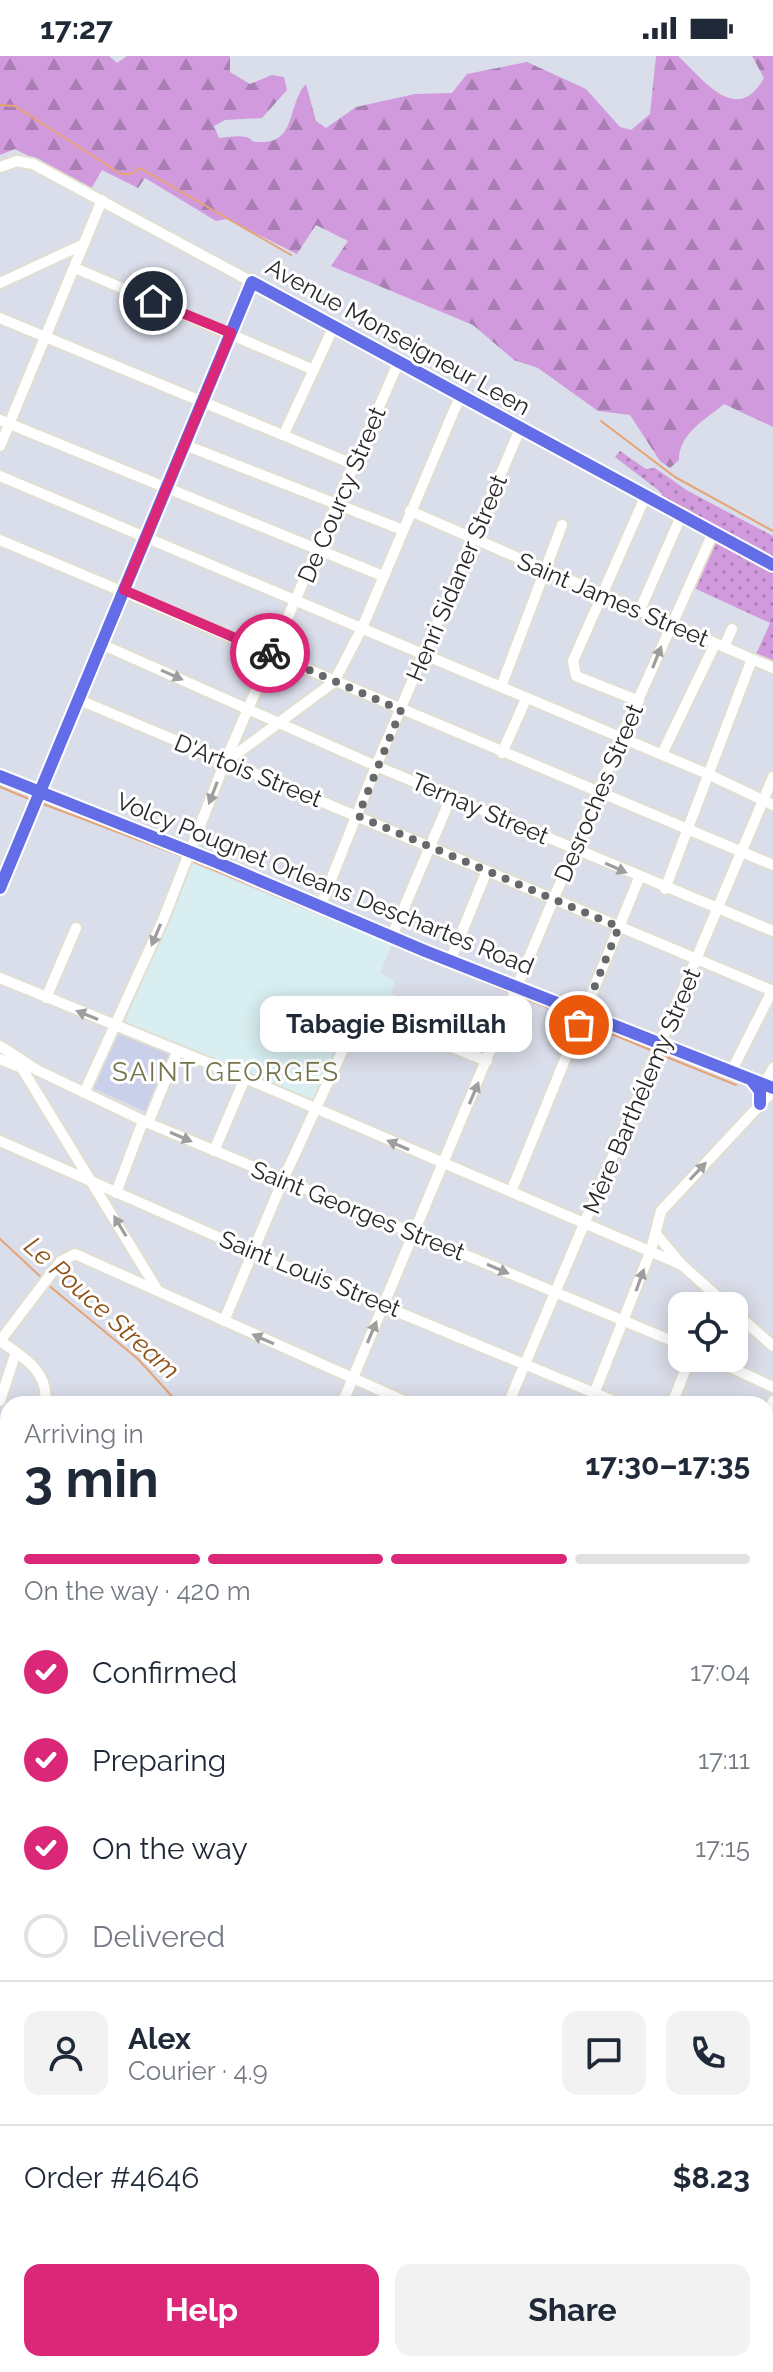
<!DOCTYPE html>
<meta charset="utf-8">
<style>
body{margin:0;font-family:Raleway,sans-serif;background:#f2f2f3;color:#1f2937;height:100vh;display:flex;flex-direction:column;font-size:30px;white-space:nowrap}
*{box-sizing:border-box;margin:0}
p{font-size:26px;color:#747a83}
.icon{flex:none;width:44px;height:44px;fill:none;stroke:currentColor;stroke-width:2;stroke-linecap:round;stroke-linejoin:round}
.map{position:relative;flex:1;overflow:hidden}
.details{position:absolute;left:0px;top:1340px;width:774px;height:976px;display:flex;flex-direction:column;background:#fff;border-radius:24px 24px 0 0;box-shadow:0 4px 20px #0003}
.details>*{flex:none}
.fabs{position:absolute;left:668px;top:1236px;display:grid;gap:16px}
.fabs a{display:grid;place-items:center;width:80px;height:80px;border-radius:16px;background:#fff;box-shadow:0 4px 20px #0003;font-size:40px}
.pin{position:absolute;display:grid;place-items:center;width:68px;height:68px;color:#fff;margin:-34px;border:4px solid #fff;border-radius:50%;box-shadow:0 2px 8px #0007}
.courier{position:absolute;display:grid;place-items:center;width:80px;height:80px;margin:-40px;border:6px solid #db2777;border-radius:50%;background:#fff;color:#222;box-shadow:0 2px 10px #0007}
.bubble{position:absolute;height:56px;border-radius:16px;background:#fff;box-shadow:0 4px 20px #0003;font-size:26px;font-weight:700;line-height:56px;text-align:center}
.headline em{font-style:normal;font-weight:700}
.headline div{display:flex;flex-direction:column-reverse}
.headline{display:flex;align-items:center;justify-content:space-between;height:136px;padding:0 24px}
h1{font-size:52px;font-weight:700;line-height:60px}
.bar{display:grid;grid-template-columns:repeat(4,1fr);gap:12px 8px;align-content:center;height:96px;padding:0 24px}
.bar i{height:10px;border-radius:6px;background:#e0e1e3}
.bar .active{background:#db2777}
.bar p{grid-column:span 4}
.line{display:flex;align-items:center;gap:20px;padding:0 24px;border-top:2px solid #e0e1e3}
.line div{flex:1}
.round{display:grid;place-items:center;flex:none;width:84px;height:84px;border-radius:16px;background:#f2f2f3}
ol{padding:0 24px;list-style:none}
li{display:flex;align-items:center;gap:24px;height:88px}
li p{margin-inline-start:auto}
li .icon{padding:8px;border-radius:50%;background:#db2777;color:#fff;stroke-width:4}
li:last-child{color:#747a83}
li i{width:44px;height:44px;border:4px solid #e0e1e3;border-radius:50%}
.action{display:flex;gap:16px;margin-top:auto;padding:16px 24px}
.action a{flex:1;height:92px;border-radius:16px;background:#db2777;color:#fff;font-size:32px;font-weight:700;line-height:92px;text-align:center}
.action a+a{background:#f2f2f3;color:#1f2937}
.status{display:flex;justify-content:space-between;align-items:center;height:56px;padding:0 40px;background:#fff;direction:ltr}
.status svg{height:22px;fill:currentColor}
.map>svg:first-child{display:block}
.education{fill:#cad0ea}
.medical{fill:#d8eef0}
.forest{fill:url(#forest-firs)}
.garden{fill:url(#garden-dots)}
.lines{fill:none;stroke-linecap:round;stroke-linejoin:round}
.stream{stroke:#e6a373;stroke-width:2}
.minor-casing{stroke:#e0dfd0;stroke-width:14}
.major-casing{stroke:#fff;stroke-width:16}
.highway-casing{stroke:#fff;stroke-width:18}
.minor{stroke:#fff;stroke-width:10}
.major{stroke:#626de7;stroke-width:12}
.highway{stroke:#5c9af3;stroke-width:14}
.oneway{fill:#9e9e9e}
.done{stroke:#66686c;stroke-width:8;stroke-dasharray:0 14.4}
.route{stroke:#db2777;stroke-width:10}
.labels{text-anchor:middle;stroke-width:6;stroke-linejoin:round;paint-order:stroke}
.street-label{font-size:24px;fill:#282828;stroke:#fff}
.neighbourhood-label{font-size:26px;letter-spacing:2px;fill:#75744c;stroke:#fff}
.water-label{font-size:26px;font-style:italic;fill:#8e5216;stroke:#fff}
</style>
<div class="status"><b>17:27</b><svg viewBox="0 0 49 12"><path d="M0 12V9h3v3zM5 12V6h3v6zM10 12V3h3v9zM15 12V0h3v12zM26 1h20v11H26zM47 4h2v5h-2z"/></svg></div>
<div class="map">
<svg width="773" height="2316" viewBox="0 0 773 2316">
<defs>
<pattern id="forest-firs" width="22" height="20" patternUnits="userSpaceOnUse" patternTransform="scale(2)"><rect width="22" height="20" fill="#d09add"/><path d="M5 1l3.5 6h-7zM16 11l3.5 6h-7z" fill="#a97eb3"/></pattern>
<pattern id="garden-dots" width="8" height="8" patternUnits="userSpaceOnUse" patternTransform="scale(2)"><rect width="8" height="8" fill="#d09add"/><path d="M2 2h.1M6 6h.1" fill="none" stroke="#a97eb3" stroke-width="1.8" stroke-linecap="round"/></pattern>
</defs>
<rect width="100%" height="100%" fill="#dadeea"/>
<path class="education" d="M 117,974 L 172,998 L 147,1056 L 93,1032 Z"/>
<path class="medical" d="M 191,807 L 392,889 L 380,917 L 395,925 L 390,937 L 395,939 L 387,959 L 358,947 L 315,1046 L 124,968 Z"/>
<path class="forest" d="M 0,0 L 109,0 L 117,7 L 127,0 L 230,0 L 230,16 L 250,28 L 272,19 L 284,21 L 287,34 L 262,62 L 225,64 L 214,70 L 219,82 C 227,81 238,79 246,81 C 255,84 248,85 257,86 C 298,89 286,50 306,28 L 316,65 L 326,72 L 356,51 L 415,38 L 452,37 L 467,18 L 527,6 L 586,33 L 620,71 L 631,74 L 650,58 L 656,0 L 678,0 C 703,23 737,71 764,22 L 752,0 L 773,0 L 773,371 L 724,348 C 705,364 679,377 679,404 L 670,412 L 660,405 L 630,359 L 598,355 L 538,312 L 514,304 L 473,269 L 331,210 L 348,185 L 316,169 L 297,198 L 227,163 L 216,165 L 145,122 L 138,132 L 102,114 L 91,133 L 15,93 L 0,99 Z"/>
<path class="garden" d="M 620,395 L 646,413 L 655,412 L 688,435 L 773,480 L 773,609 L 755,601 L 770,567 L 694,532 L 721,476 L 661,442 L 662,437 L 615,401 Z"/>
<g class="lines">
<g class="stream">
<path d="M 0,49 L 15,50 L 121,118 L 131,118 L 140,112 L 291,199"/>
<path d="M 601,365 L 675,421 L 773,475"/>
<path d="M 0,731 L 29,743"/>
<path d="M 43,748 L 184,801"/>
<path d="M 190,804 L 369,878"/>
<path d="M 391,887 L 407,894"/>
<path d="M 416,898 L 418,899"/>
<path d="M 427,902 L 509,936"/>
<path d="M 519,940 L 576,963"/>
<path d="M 585,967 L 653,995"/>
<path d="M 659,998 L 736,1029"/>
<path d="M 0,1183 L 43,1223"/>
<path d="M 47,1228 L 138,1303 L 179,1348"/>
</g>
<g class="minor-casing">
<g id="minor">
<path d="M 0,111 L 17,105 L 33,108 L 252,226"/>
<path d="M 75,212 L 314,314"/>
<path d="M 0,227 L 84,188"/>
<path d="M 0,262 L 355,409"/>
<path d="M 0,364 L 383,520"/>
<path d="M 284,378 L 334,270"/>
<path d="M 185,389 L 403,474"/>
<path d="M 0,390 L 102,144"/>
<path d="M 0,420 L 710,719 L 773,749"/>
<path d="M 410,455 L 773,612"/>
<path d="M 0,484 L 773,809"/>
<path d="M 639,556 L 682,458"/>
<path d="M 101,588 L 376,710 L 773,875"/>
<path d="M 724,591 L 732,573"/>
<path d="M 501,631 L 562,469"/>
<path d="M 77,643 L 773,935"/>
<path d="M 639,645 L 576,620 L 573,605 L 646,439"/>
<path d="M 502,697 L 526,643"/>
<path d="M 662,698 L 715,588"/>
<path d="M 227,705 L 334,626 L 362,572 L 461,338"/>
<path d="M 665,833 L 752,603"/>
<path d="M 321,849 L 376,710 L 520,373"/>
<path d="M 392,880 L 452,739"/>
<path d="M 450,905 L 486,817"/>
<path d="M 0,922 L 245,1022 L 682,1209"/>
<path d="M 46,942 L 76,872"/>
<path d="M 0,990 L 37,1014 L 148,1067 L 682,1289"/>
<path d="M 0,1003 L 27,1014"/>
<path d="M 23,1014 L 158,1235"/>
<path d="M 731,1016 L 772,935"/>
<path d="M 764,1029 L 773,1012"/>
<path d="M 84,1037 L 163,864 L 225,706 L 399,305"/>
<path d="M 148,1067 L 177,996"/>
<path d="M 0,1085 L 252,1196 L 621,1348"/>
<path d="M 214,1095 L 245,1022"/>
<path d="M 511,1136 L 639,822"/>
<path d="M 116,1137 L 143,1065"/>
<path d="M 656,1178 L 682,1209 L 728,1250"/>
<path d="M 734,1256 L 773,1290"/>
<path d="M 224,1265 L 283,1124 L 361,954 L 487,1005"/>
<path d="M 0,1285 L 60,1206 L 75,1198 L 411,1348"/>
<path d="M 0,1285 C 23,1301 50,1316 45,1348"/>
<path d="M 710,1302 L 773,1331"/>
<path d="M 0,1345 L 16,1296"/>
<path d="M 342,1348 L 621,682 L 713,477"/>
<path d="M 508,1348 L 773,721"/>
<path d="M 590,1348 L 651,1194 L 661,1155 L 773,1035"/>
<path d="M 672,1348 L 690,1302"/>
<path d="M 766,1364 L 773,1345"/>
<path d="M 0,1390 L 8,1393"/>
<path d="M 0,1484 L 8,1465"/>
<path d="M 766,1498 L 773,1501"/>
<path d="M 766,1576 L 773,1579"/>
<path d="M 766,1648 L 773,1649"/>
<path d="M 0,1698 L 8,1678"/>
<path d="M 0,1776 L 8,1780"/>
<path d="M 0,1869 L 8,1872"/>
<path d="M 0,1918 L 8,1900"/>
<path d="M 0,2061 L 8,2064"/>
<path d="M 0,2162 L 8,2165"/>
<path d="M 0,2259 L 8,2262"/>
<path d="M 109,2308 L 126,2316"/>
<path d="M 327,2308 L 344,2316"/>
<path d="M 24,2316 L 27,2308"/>
<path d="M 164,2316 L 168,2308"/>
<path d="M 516,2316 L 521,2308"/>
</g>
</g>
<g class="major-casing">
<g id="major">
<path d="M 0,720 L 216,806 L 425,895 L 773,1032"/>
<path d="M 0,832 L 252,226 L 773,509"/>
<path d="M 753,1026 L 760,1035 L 760,1048"/>
<path d="M 0,1588 L 8,1591"/>
<path d="M 766,1698 L 773,1679"/>
<path d="M 0,1965 L 8,1968"/>
<path d="M 0,2149 L 8,2130"/>
<path d="M 306,2316 L 309,2308"/>
<path d="M 388,2316 L 391,2308"/>
</g>
</g>
<g class="highway-casing">
<g id="highway">
<path d="M 766,1862 L 773,1858"/>
<path d="M 766,1907 L 773,1888"/>
<path d="M 766,1953 L 773,1931"/>
<path d="M 601,2316 L 606,2308"/>
<path d="M 618,2316 L 622,2308"/>
</g>
</g>
<use href="#minor" class="minor"/>
<use href="#major" class="major"/>
<use href="#highway" class="highway"/>
</g>
<defs><path id="oneway-solid" d="M-6-.8H1V-3.2L6.5 0L1 3.2V.8H-6Z" transform="scale(2)"/></defs>
<g class="oneway">
<use href="#oneway-solid" transform="translate(657 601) rotate(-68)"/>
<use href="#oneway-solid" transform="translate(172 619) rotate(24)"/>
<use href="#oneway-solid" transform="translate(213 737) rotate(111)"/>
<use href="#oneway-solid" transform="translate(616 812) rotate(24)"/>
<use href="#oneway-solid" transform="translate(156 879) rotate(113)"/>
<use href="#oneway-solid" transform="translate(87 959) rotate(-158)"/>
<use href="#oneway-solid" transform="translate(474 1037) rotate(-67)"/>
<use href="#oneway-solid" transform="translate(181 1081) rotate(23)"/>
<use href="#oneway-solid" transform="translate(398 1089) rotate(-157)"/>
<use href="#oneway-solid" transform="translate(698 1115) rotate(-47)"/>
<use href="#oneway-solid" transform="translate(120 1170) rotate(-121)"/>
<use href="#oneway-solid" transform="translate(498 1213) rotate(23)"/>
<use href="#oneway-solid" transform="translate(640 1224) rotate(-70)"/>
<use href="#oneway-solid" transform="translate(372 1276) rotate(-67)"/>
<use href="#oneway-solid" transform="translate(263 1283) rotate(-156)"/>
</g>
<g class="lines">
<path class="done" d="M 270,597 L 401,654 L 358,760 L 619,871 L 579,969"/>
<path class="route" d="M 153,245 L 231,277 L 124,534 L 270,597"/>
</g>
<g class="labels">
<g class="street-label">
<text transform="translate(398 281) rotate(29)" y="8">Avenue Monseigneur Leen</text>
<text transform="translate(342 439) rotate(-67)" y="8">De Courcy Street</text>
<text transform="translate(457 522) rotate(-67)" y="8">Henri Sidaner Street</text>
<text transform="translate(613 544) rotate(23)" y="8">Saint James Street</text>
<text transform="translate(248 715) rotate(22)" y="8">D'Artois Street</text>
<text transform="translate(599 737) rotate(-67)" y="8">Desroches Street</text>
<text transform="translate(480 753) rotate(23)" y="8">Ternay Street</text>
<text transform="translate(325 828) rotate(22)" y="8">Volcy Pougnet Orleans Deschartes Road</text>
<text transform="translate(642 1035) rotate(-67)" y="8">Mère Barthélemy Street</text>
<text transform="translate(358 1155) rotate(22)" y="8">Saint Georges Street</text>
<text transform="translate(310 1218) rotate(22)" y="8">Saint Louis Street</text>
</g>
<g class="neighbourhood-label">
<text x="226" y="1025">SAINT GEORGES</text>
</g>
<g class="water-label">
<text transform="translate(102 1252) rotate(42)" y="9">Le Pouce Stream</text>
</g>
</g>
</svg>
<div class="fabs">
<a><svg class="icon" aria-label="locate" viewBox="0 0 24 24"><circle cx="12" cy="12" r="6"/><path d="M12 2v4M12 18v4M2 12h4M18 12h4"/></svg></a>
</div>
<div class="pin" style="left:579px;top:969px;background:#ea580c"><svg class="icon" aria-label="bag" viewBox="0 0 24 24"><path d="M5 8h14l-1 12H6zM9 8a3 3 0 0 1 6 0"/></svg></div>
<div class="pin" style="left:153px;top:245px;background:#1f2937"><svg class="icon" aria-label="home" viewBox="0 0 24 24"><path d="M3 11l9-7 9 7M6 9v11h12V9"/></svg></div>
<div class="courier" style="left:270px;top:597px"><svg class="icon" aria-label="bike" viewBox="0 0 24 24"><circle cx="6" cy="16" r="4"/><circle cx="18" cy="16" r="4"/><path d="M6 16l4-8h5l3 8M10 8l3 8H6M13 5h3"/></svg></div>
<div class="bubble" style="left:260px;top:940px;width:272px">Tabagie Bismillah</div>
<section class="details">
<div class="headline"><div><h1>3 min</h1><p>Arriving in</p></div><em>17:30–17:35</em></div>
<div class="bar"><i class="active"></i><i class="active"></i><i class="active"></i><i></i><p>On the way · 420 m</p></div>
<ol>
<li><svg class="icon" aria-label="check" viewBox="0 0 24 24"><path d="M5 12l5 5 9-10"/></svg>Confirmed<p>17:04</p></li>
<li><svg class="icon" aria-label="check" viewBox="0 0 24 24"><path d="M5 12l5 5 9-10"/></svg>Preparing<p>17:11</p></li>
<li><svg class="icon" aria-label="check" viewBox="0 0 24 24"><path d="M5 12l5 5 9-10"/></svg>On the way<p>17:15</p></li>
<li><i></i>Delivered</li>
</ol>
<div class="line" style="height:144px"><a class="round"><svg class="icon" aria-label="person" viewBox="0 0 24 24"><circle cx="12" cy="8" r="4"/><path d="M4 21q1-7 8-7t8 7"/></svg></a><div><b>Alex</b><p>Courier · 4.9</p></div><a class="round"><svg class="icon" aria-label="chat" viewBox="0 0 24 24"><path d="M4 5h16v11H9l-5 4z"/></svg></a><a class="round"><svg class="icon" aria-label="phone" viewBox="0 0 24 24"><path d="M5 4h4l2 5-3 2q2 4 5 5l2-3 5 2v4C11 20 4 13 5 4z"/></svg></a></div>
<div class="line" style="height:104px"><div>Order #4646</div><b>$8.23</b></div>
<div class="action"><a>Help</a><a>Share</a></div>
</section>
</div>
